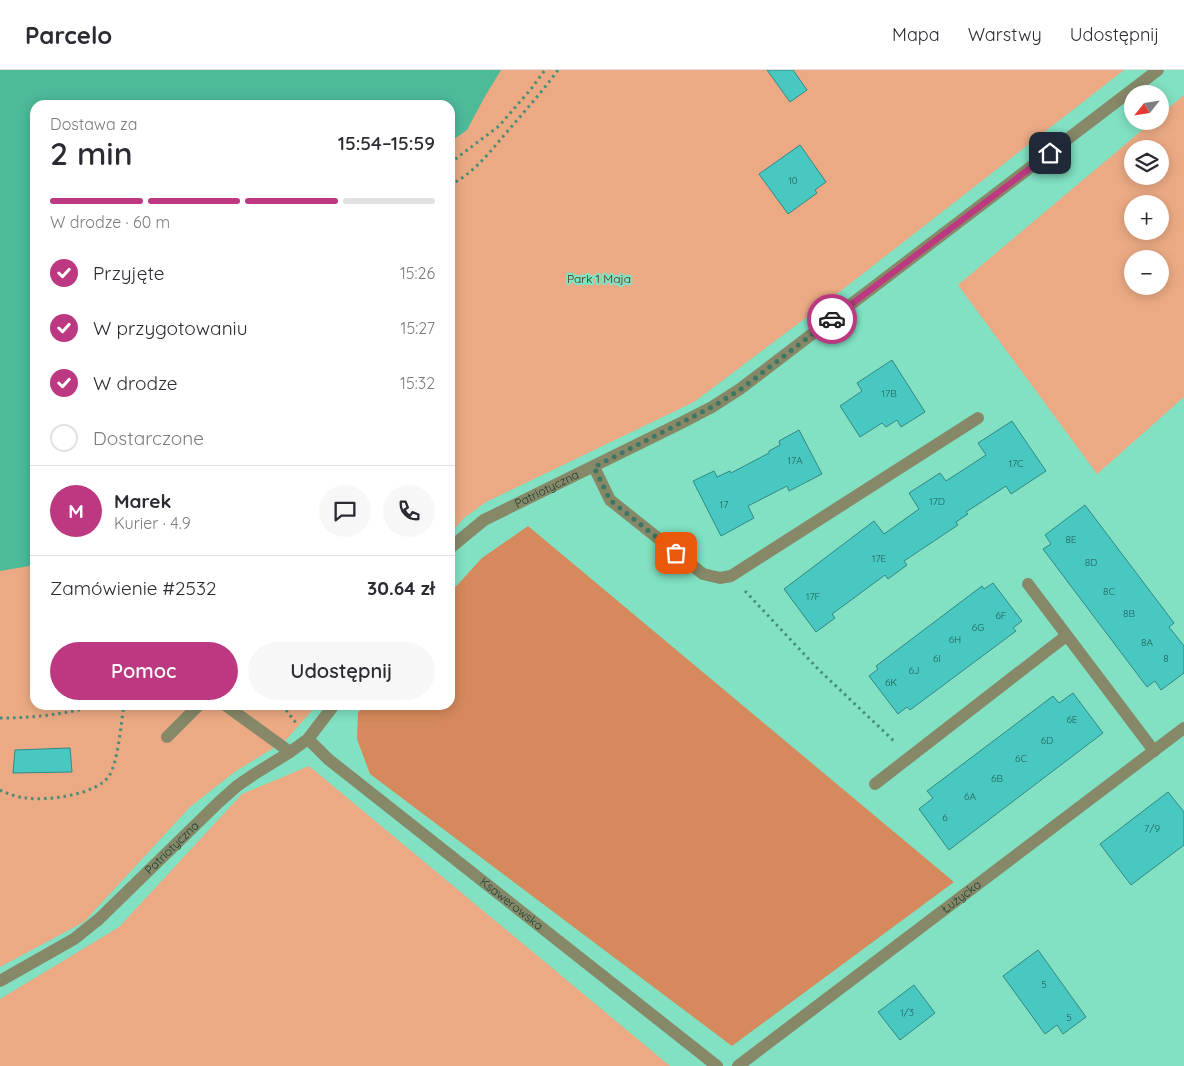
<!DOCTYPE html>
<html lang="pl">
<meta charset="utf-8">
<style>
body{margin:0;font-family:Quicksand,sans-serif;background:#f7f7f7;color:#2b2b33;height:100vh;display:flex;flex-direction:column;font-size:19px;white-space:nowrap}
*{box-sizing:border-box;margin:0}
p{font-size:16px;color:#7c7c81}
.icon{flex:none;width:28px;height:28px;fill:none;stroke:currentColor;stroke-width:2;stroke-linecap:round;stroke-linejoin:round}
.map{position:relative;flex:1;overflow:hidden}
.sheet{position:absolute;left:30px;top:30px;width:425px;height:610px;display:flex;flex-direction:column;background:#fff;border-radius:15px;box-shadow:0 2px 12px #0003}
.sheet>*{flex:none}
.needle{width:32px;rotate:240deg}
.fabs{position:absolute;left:1124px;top:15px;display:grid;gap:10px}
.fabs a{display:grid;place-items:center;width:45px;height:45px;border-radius:50%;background:#fff;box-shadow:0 2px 12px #0003;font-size:25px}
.pin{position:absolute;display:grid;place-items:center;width:42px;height:42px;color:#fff;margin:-21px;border-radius:10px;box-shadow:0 2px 8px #0006}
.courier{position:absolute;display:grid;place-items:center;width:50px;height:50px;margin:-25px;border:4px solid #bc3981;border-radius:50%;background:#fff;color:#222;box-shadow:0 1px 6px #0007}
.headline em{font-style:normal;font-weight:600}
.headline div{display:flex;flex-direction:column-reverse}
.headline{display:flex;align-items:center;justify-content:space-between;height:85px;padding:0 20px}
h1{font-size:32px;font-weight:600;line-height:38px}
.bar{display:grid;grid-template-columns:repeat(4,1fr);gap:8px 5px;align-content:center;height:60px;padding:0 20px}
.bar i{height:6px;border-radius:4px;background:#e1e1e2}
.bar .current{background:#bc3981}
.bar p{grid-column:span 4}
.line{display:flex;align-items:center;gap:12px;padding:0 20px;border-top:1px solid #e1e1e2}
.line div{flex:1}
.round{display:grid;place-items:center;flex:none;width:52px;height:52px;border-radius:26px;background:#f7f7f7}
ol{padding:0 20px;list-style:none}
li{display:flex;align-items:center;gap:15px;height:55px}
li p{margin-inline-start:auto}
li .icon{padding:5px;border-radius:50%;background:#bc3981;color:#fff;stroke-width:4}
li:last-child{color:#7c7c81}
li i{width:28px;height:28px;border:2px solid #e1e1e2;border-radius:50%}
.action{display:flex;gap:10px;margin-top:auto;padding:10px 20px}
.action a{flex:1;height:58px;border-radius:30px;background:#bc3981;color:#fff;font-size:20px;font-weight:600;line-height:58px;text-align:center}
.action a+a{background:#f7f7f7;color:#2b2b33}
header{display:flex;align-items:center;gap:30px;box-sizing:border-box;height:70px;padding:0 25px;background:#fff;border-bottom:1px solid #e1e1e2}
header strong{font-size:24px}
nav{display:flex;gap:28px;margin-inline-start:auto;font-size:18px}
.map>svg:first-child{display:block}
.green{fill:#ebaa84;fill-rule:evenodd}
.forest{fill:#d5895c}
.water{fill:#4dba9a}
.building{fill:#49c8c2;stroke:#318884}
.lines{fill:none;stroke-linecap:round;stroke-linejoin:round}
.path{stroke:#498d78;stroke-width:3;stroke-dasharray:2.5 4;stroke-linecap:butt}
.minor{stroke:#868868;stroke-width:12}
.done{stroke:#3b7764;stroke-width:5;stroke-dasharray:0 9}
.route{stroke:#bc3981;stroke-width:6}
.labels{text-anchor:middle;stroke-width:4.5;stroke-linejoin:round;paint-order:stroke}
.number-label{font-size:10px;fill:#226056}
.park-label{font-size:12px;fill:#572602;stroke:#81e1c2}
.street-label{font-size:12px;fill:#153e32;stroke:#81e1c2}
</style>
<header>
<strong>Parcelo</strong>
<nav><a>Mapa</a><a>Warstwy</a><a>Udostępnij</a></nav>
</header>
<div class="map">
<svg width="1184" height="996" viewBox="0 0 1184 996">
<rect width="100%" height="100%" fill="#81e1c2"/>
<g class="green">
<path d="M 0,0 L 1124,0 L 815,241 L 694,332 L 486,432 L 464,448 L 450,464 L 450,35 L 35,35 L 35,635 L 317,635 L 285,671 L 236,701 L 190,737 L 84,852 L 0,897 Z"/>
<path d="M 1184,25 L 1184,327 L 1097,404 L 958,215 L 1153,51 L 1160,51 L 1160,45 ZM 1132,79 L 1160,79 L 1160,106 L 1132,106 ZM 1132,134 L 1160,134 L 1160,161 L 1132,161 ZM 1132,189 L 1160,189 L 1160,216 L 1132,216 Z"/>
<path d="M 309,696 L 670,996 L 0,996 L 0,929 L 119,857 L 242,724 Z"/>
</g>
<path class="forest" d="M 528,456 L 954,812 L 732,976 L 370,704 L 357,669 L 358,643 L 363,635 L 450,635 L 450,523 L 482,488 Z"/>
<path class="water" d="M 0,0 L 501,0 L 484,28 L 467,60 L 450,72 L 450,35 L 35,35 L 35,495 L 0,501 Z"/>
<g class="building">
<path d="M 767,0 L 793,0 L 807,20 L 790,32 Z"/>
<path d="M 800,75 L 826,112 L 815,120 L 817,123 L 788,144 L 759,104 Z"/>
<path d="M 892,290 L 925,342 L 901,357 L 897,350 L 886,357 L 882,353 L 860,367 L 840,336 L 862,321 L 857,313 Z"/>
<path d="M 1012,351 L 1046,401 L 1011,424 L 1006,416 L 966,442 L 968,444 L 956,452 L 958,455 L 904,491 L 907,495 L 888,509 L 885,505 L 843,536 L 832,544 L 835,548 L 816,562 L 784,519 L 874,451 L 884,464 L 919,439 L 909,423 L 940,403 L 946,411 L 986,385 L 978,373 Z"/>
<path d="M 799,360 L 822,404 L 789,421 L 787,416 L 748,436 L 754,448 L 721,466 L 693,411 L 714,401 L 717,407 L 730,401 L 731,403 L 769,383 L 769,381 L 780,375 L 779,371 Z"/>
<path d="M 1085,435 L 1174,553 L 1169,557 L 1184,576 L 1184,603 L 1161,620 L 1155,611 L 1147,617 L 1043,479 L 1051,474 L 1045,465 Z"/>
<path d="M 993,513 L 1022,551 L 1013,558 L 1016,561 L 910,640 L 907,637 L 898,644 L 869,606 L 878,599 L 876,596 L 982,516 L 984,519 Z"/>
<path d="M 1073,623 L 1103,663 L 949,780 L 919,739 L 933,728 L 927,721 L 1053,626 L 1059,633 Z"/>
<path d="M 70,678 L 72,702 L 13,703 L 15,680 Z"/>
<path d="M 1168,722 L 1184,742 L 1184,775 L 1131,815 L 1100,774 Z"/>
<path d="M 1038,880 L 1086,947 L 1063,964 L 1057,955 L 1045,964 L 1003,906 Z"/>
<path d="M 914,915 L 935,943 L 900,970 L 878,942 Z"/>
</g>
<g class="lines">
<g class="path">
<path d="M 450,93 L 499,56 L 531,19 L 545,0"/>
<path d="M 450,115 C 474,103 489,83 506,63 C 524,42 542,22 558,0"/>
<path d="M 745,521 L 819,600 L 895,672"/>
<path d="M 282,635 L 296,653"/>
<path d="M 0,648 C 34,648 66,644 99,635"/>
<path d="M 0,720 C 8,724 17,727 26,728 C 47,731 96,725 109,706 C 118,693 121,653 124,635"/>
</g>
<g class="minor">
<path d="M 594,397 L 610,430 L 703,504 L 720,508 L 731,506 L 978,348"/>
<path id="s1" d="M 450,478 L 484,450 L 683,352 L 712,337 L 740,319 L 1158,0"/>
<path d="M 1028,514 L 1154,681"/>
<path d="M 225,635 L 290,682"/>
<path d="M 167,667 L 199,635"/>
<path id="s2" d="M 308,669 L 328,689 L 717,996"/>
<path d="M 875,714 L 1066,566"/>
<path id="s3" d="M 0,911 L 74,869 L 99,849 L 219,732 L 237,716 L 253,705 L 290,682 L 308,669 L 334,635"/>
<path id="s4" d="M 738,996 L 1184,658"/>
</g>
</g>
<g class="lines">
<path class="done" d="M 676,483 L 610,430 L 594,397 L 712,337 L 740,320 L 832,249"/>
<path class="route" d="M 832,249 L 1050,83"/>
</g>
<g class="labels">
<g class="number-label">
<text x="793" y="114">10</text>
<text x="889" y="327">17B</text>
<text x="795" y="394">17A</text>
<text x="1016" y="397">17C</text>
<text x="937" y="435">17D</text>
<text x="724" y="438">17</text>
<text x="1071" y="473">8E</text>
<text x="879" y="492">17E</text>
<text x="1091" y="496">8D</text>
<text x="1109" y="525">8C</text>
<text x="813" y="530">17F</text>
<text x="1129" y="547">8B</text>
<text x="1001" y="549">6F</text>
<text x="978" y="561">6G</text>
<text x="955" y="573">6H</text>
<text x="1147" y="576">8A</text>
<text x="937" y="592">6I</text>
<text x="1166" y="592">8</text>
<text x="914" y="604">6J</text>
<text x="891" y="616">6K</text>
<text x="1072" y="653">6E</text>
<text x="1047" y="674">6D</text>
<text x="1021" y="692">6C</text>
<text x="997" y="712">6B</text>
<text x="970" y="730">6A</text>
<text x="945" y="751">6</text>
<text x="1152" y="762">7/9</text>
<text x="1044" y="918">5</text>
<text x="907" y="946">1/3</text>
<text x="1069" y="951">5</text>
</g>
<g class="park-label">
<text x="599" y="213">Park 1 Maja</text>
</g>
<g class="street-label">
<text dy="4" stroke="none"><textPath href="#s1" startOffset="114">Patriotyczna</textPath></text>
<text dy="4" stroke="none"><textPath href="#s3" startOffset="219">Patriotyczna</textPath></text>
<text dy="4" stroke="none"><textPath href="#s4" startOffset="280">Łużycka</textPath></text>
<text dy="4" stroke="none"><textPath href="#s2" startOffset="262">Ksawerowska</textPath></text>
</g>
</g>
</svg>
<div class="fabs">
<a><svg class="needle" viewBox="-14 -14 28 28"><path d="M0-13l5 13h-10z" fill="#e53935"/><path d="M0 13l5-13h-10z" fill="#7c7c81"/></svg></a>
<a><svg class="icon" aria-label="layers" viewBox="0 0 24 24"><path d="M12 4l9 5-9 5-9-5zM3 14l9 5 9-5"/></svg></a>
<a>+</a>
<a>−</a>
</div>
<div class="pin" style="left:676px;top:483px;background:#ea580c"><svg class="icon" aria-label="bag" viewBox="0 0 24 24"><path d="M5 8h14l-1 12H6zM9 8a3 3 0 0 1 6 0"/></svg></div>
<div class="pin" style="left:1050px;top:83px;background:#1f2937"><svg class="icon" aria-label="home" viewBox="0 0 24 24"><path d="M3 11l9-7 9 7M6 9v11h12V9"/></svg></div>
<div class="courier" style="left:832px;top:249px"><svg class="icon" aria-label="car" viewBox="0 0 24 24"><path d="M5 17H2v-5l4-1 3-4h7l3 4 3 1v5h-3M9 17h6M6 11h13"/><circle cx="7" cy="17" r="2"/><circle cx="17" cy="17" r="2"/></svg></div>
<section class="sheet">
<div class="headline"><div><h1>2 min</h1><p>Dostawa za</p></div><em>15:54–15:59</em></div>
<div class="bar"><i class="current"></i><i class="current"></i><i class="current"></i><i></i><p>W drodze · 60 m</p></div>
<ol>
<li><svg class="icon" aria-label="check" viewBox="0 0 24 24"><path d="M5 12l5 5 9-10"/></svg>Przyjęte<p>15:26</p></li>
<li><svg class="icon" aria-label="check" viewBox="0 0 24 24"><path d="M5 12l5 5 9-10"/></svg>W przygotowaniu<p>15:27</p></li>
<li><svg class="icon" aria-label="check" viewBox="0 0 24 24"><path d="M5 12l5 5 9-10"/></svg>W drodze<p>15:32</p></li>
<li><i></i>Dostarczone</li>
</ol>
<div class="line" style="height:90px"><b class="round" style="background:#bc3981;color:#fff">M</b><div><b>Marek</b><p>Kurier · 4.9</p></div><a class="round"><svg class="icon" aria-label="chat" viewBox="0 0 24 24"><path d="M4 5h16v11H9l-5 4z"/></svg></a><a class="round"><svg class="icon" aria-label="phone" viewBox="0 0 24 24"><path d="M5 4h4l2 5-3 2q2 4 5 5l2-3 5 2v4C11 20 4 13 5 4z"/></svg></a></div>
<div class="line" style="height:65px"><div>Zamówienie #2532</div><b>30.64 zł</b></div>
<div class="action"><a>Pomoc</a><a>Udostępnij</a></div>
</section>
</div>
